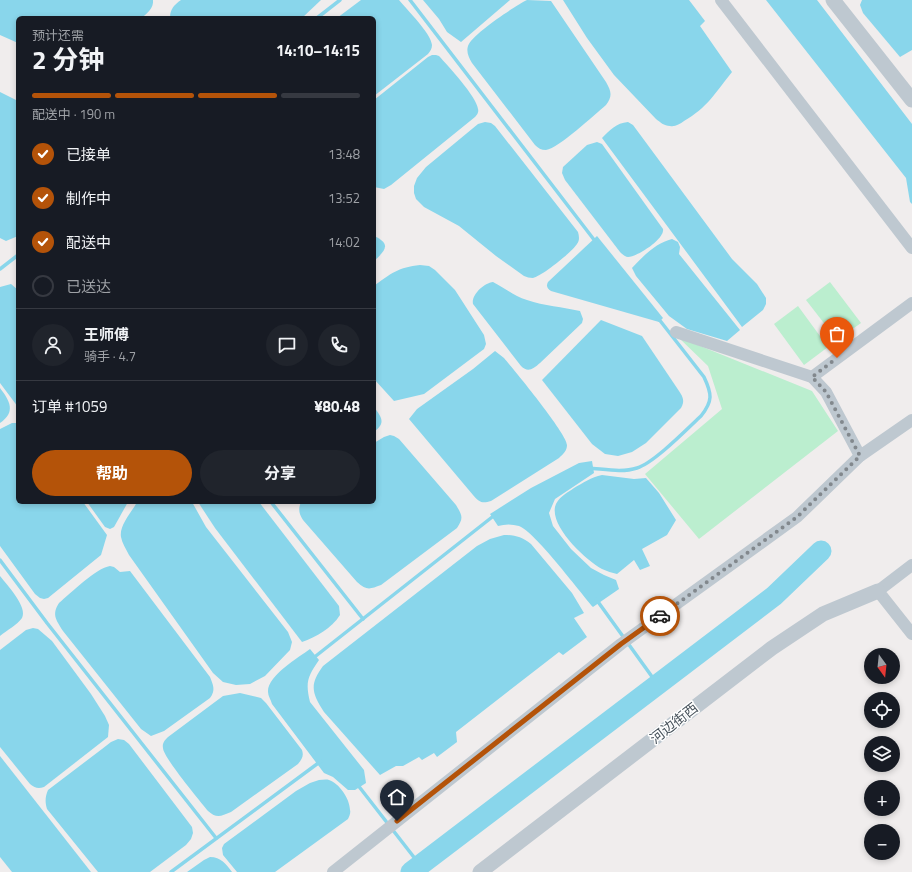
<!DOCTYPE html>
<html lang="zh">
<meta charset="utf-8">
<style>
body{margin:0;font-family:"Titillium Web","Noto Sans SC",sans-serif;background:#20242c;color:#f1f3f6;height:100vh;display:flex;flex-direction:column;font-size:15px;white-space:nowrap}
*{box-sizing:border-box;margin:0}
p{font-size:13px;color:#9ea1a6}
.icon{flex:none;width:22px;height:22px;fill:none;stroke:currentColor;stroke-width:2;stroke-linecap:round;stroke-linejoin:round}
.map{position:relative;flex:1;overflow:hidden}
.details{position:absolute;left:16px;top:16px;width:360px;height:488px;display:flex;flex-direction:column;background:#171b24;border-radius:6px;box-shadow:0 2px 6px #0003}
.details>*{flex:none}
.needle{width:26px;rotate:165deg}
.tools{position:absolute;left:864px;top:648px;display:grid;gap:8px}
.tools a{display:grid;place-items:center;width:36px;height:36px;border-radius:50%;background:#171b24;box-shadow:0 2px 6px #0003;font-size:20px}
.pin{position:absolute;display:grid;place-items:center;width:34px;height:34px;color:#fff;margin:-41px -17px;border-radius:50% 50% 50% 0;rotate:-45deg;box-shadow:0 0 4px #0007}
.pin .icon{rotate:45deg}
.courier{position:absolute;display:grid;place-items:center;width:40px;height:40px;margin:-20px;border:3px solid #b45309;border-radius:50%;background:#fff;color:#222;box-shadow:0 1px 5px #0007}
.headline em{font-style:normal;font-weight:700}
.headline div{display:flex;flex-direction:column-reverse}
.headline{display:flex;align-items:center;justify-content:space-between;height:68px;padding:0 16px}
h1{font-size:26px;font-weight:700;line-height:30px}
.bar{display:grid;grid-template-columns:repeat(4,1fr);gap:6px 4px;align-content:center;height:48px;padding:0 16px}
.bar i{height:5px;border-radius:3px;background:#363941}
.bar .selected{background:#b45309}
.bar p{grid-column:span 4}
.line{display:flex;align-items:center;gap:10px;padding:0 16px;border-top:1px solid #363941}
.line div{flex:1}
.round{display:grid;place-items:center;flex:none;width:42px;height:42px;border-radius:21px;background:#20242c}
ol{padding:0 16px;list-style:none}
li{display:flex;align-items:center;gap:12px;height:44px}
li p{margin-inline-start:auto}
li .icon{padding:4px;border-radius:50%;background:#b45309;color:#fff;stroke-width:4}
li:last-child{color:#9ea1a6}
li i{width:22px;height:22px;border:2px solid #363941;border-radius:50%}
.action{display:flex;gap:8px;margin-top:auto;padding:8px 16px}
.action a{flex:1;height:46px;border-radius:24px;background:#b45309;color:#fff;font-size:16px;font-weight:700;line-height:46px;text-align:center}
.action a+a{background:#20242c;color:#f1f3f6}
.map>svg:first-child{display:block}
.green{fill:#bbeecf}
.water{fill:#89d6eb}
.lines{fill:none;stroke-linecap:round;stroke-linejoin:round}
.stream{stroke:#89d6eb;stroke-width:3.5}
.river{stroke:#89d6eb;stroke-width:21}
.minor{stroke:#bec8d0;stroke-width:12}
.tertiary{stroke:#bec8d0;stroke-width:15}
.done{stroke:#82888d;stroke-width:4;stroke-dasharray:0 7.2}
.route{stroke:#b45309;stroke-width:5}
.labels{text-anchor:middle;stroke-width:3;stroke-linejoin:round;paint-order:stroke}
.street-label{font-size:14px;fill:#46515a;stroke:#fff}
</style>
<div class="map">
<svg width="912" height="872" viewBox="0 0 912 872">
<rect width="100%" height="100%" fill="#f0eded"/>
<g class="green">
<path d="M 830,282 L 861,323 L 837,340 L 806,300 Z"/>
<path d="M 798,306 L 828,347 L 804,365 L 774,324 Z"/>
<path d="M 678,337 L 812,391 L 838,431 L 699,539 L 645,474 L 722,409 L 708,366 Z"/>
</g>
<g class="water">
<path d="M 0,0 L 153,0 C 154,8 147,13 142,18 L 18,18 L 18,43 L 0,35 Z"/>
<path d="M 181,0 L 321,0 L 302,18 L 170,18 C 170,9 174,5 181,0 Z"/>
<path d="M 361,0 L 399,0 C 407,10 431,33 432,45 C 432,49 430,51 428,54 L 374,96 L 374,18 L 337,18 Z"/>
<path d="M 423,0 L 510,0 L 461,42 L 447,32 L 439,19 Z"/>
<path d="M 527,0 L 551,1 L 606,82 C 611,91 613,96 606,105 C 594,115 559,148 546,150 C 541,150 538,148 535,145 L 472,63 C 469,58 466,52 468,46 C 472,34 515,6 527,0 Z"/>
<path d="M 563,0 L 689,0 L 705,21 L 700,26 L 732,72 C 716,92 707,108 684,121 C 680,124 675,127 670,126 C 664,126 660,122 656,119 L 614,75 L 587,38 Z"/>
<path d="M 766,0 L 817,0 L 912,124 L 912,204 L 910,202 L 906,178 Z"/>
<path d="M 862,0 L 912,0 L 912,50 L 900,57 L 863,13 L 860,5 Z"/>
<path d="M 432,55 L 436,55 L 439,56 C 448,66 477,97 478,109 C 479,112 477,115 475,117 L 391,185 L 384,189 L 374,187 L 374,100 L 428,57 Z"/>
<path d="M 0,92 L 18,101 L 18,236 L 6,241 L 0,238 Z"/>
<path d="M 485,122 L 491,123 L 495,126 L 578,232 C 579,236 580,240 577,244 C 572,252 542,276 533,278 C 529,278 527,277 524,276 L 496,256 L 459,226 L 424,207 L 416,199 L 414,193 L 414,186 L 417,178 L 426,167 L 478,124 Z"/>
<path d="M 628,122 L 633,125 L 732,259 L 757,284 L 766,298 L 766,304 L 763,310 L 742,327 L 602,138 C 610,130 616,123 628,122 Z"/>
<path d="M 597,142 L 602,144 L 663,229 C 665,239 637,257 628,257 C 625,257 622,254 620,252 L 565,180 L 562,173 L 563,167 L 587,145 Z"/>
<path d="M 374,236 C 392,244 385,251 374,261 Z"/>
<path d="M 597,236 L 663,318 L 659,322 L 551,291 C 547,288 546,286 548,282 Z"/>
<path d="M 672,239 L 678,242 L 680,247 L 679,254 L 740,330 L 727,341 L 687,329 L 669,316 L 636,276 L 632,268 C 643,256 656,243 672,239 Z"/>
<path d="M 420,265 L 429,266 L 435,270 L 455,290 L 484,335 L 486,344 L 484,349 L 424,394 L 394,401 L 374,379 L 374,286 C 390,274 399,267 420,265 Z"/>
<path d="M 493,282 C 505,288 514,296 527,300 C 544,306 563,307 580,311 L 583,319 L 582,323 L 540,363 C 533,369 528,373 521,366 L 473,304 C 471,295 484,283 493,282 Z"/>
<path d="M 11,284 L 18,290 L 18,407 L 0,383 L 0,287 Z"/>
<path d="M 601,320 L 642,336 L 679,391 C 683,397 685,401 681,408 L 646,443 L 632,452 L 618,456 L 605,454 L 592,444 L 542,380 Z"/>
<path d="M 495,351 L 504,358 C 515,371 567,434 567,445 C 567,451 563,454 559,458 L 491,501 C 482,504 479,502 473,495 L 409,419 L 417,409 L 473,369 Z"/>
<path d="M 0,388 C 10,401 16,412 0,423 Z"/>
<path d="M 374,407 C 382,418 386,423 374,432 Z"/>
<path d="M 12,423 L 18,423 L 18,502 L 83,502 L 107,535 L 101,555 L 48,598 L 44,599 L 40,598 L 35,594 L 0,546 L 0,429 Z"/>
<path d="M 390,435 L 394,436 L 399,439 L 456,505 C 462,515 464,518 457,528 L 381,585 C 370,589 367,591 357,582 L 303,520 C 299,514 298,509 301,502 L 374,502 L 374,443 L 384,437 Z"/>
<path d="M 592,461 L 594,473 L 555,499 L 549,513 L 553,526 L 571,549 L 591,568 L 604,575 L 616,580 L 619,589 L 593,607 C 579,591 535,532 519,526 C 512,524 505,524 498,526 L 490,514 L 531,488 L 579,463 Z"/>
<path d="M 602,475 L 634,479 L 646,478 L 659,493 L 676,520 L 667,535 L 642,549 L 650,566 L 640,570 L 634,560 L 617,574 C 612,573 607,571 602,569 C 586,560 551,528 555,507 C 557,498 567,493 574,488 C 583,483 591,477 602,475 Z"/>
<path d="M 87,502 L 128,502 L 114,527 L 110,529 L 105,527 Z"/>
<path d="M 137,502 L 192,502 L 206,527 L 288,632 L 292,642 L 290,650 L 265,676 L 250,684 L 236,685 L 223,682 L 213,673 L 129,555 C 126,549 122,543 121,537 C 119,525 132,512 137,502 Z"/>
<path d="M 198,502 L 259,502 L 339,606 L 340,615 C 332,628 316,637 302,642 L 215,528 Z"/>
<path d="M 504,535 C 515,535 522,537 531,544 L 572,593 L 584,613 L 574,618 L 587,637 L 563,655 L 559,652 L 456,732 L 457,742 L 437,757 L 434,753 L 422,760 L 419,757 L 403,766 L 396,766 L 380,775 L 324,712 C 312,693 309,685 323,666 L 477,546 L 490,539 Z"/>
<path d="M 110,566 L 114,567 L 120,572 L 130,571 L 210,677 C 213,685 216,690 210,698 L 164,731 L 151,736 L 141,729 L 63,631 C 57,621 51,615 59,603 C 71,593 96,568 110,566 Z"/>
<path d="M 0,576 C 7,585 28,607 22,618 C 17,625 7,630 0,636 Z"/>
<path d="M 33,628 L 38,629 L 52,641 L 91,694 L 105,716 L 109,725 L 108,737 L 44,787 C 38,789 35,788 30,784 L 0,747 L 0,650 L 26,630 Z"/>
<path d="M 310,649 L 319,660 C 308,676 305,682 310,702 L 364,770 L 366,783 L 355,790 L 348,790 L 333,777 L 324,773 L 272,704 C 271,700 268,696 268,692 C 267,676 298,658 310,649 Z"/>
<path d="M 240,693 L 261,698 L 266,703 L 302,750 C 304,756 302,759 298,764 L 231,812 C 221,816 217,819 208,811 C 200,801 163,757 163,748 C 162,743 165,740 168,737 L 223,696 Z"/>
<path d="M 118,739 L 124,740 L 129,744 L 192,827 L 193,833 L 191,839 L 186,845 L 150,872 L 98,872 L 47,809 C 45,802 45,797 48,790 L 102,749 L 111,742 Z"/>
<path d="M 0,756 L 91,872 L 12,872 L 0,857 Z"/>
<path d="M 319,780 C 322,780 326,779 329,780 C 339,783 350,799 350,810 C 351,813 349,817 348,819 L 275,872 L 237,872 L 223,855 L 222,848 L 224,844 L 296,791 L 310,783 Z"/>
<path d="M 210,857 C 221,857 226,864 232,872 L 187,872 L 204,860 Z"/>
</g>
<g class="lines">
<g class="stream">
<path d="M 410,0 L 595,241"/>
<path d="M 317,18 L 340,0"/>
<path d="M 0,269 L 18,255"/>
<path d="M 588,468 C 604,469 622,473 637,468 C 654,463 687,429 701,416 C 713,401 712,394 704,377 L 658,318"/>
<path d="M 271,502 L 363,619"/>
<path d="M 0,560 L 47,623 L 216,838"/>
<path d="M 596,599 L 658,685"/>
<path d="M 312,659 L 496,514"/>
<path d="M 357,784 L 420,865"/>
<path d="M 171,872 L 321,761"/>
</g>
<path class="river" d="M 411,872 L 774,596 L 821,551"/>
<g class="minor">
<path d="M 721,0 L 912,248"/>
<path d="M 676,332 L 812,377 L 912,303"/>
<path d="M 812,377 L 826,392 L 860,456"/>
<path d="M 912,565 L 878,591 L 912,634"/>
<path d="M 333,872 L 621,644 L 797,517 L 860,456 L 912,420"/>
</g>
<g class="tertiary">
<path d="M 833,0 L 912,100"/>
<path d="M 480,872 L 772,648 L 823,614 L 878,591"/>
</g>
</g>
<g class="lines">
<path class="done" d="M 660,616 L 797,517 L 860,456 L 826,392 L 812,377 L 837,358"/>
<path class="route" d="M 397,821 L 621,644 L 660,616"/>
</g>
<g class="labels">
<g class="street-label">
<text transform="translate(674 723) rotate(-38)" y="5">河边街西</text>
</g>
</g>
</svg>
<div class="tools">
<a><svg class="needle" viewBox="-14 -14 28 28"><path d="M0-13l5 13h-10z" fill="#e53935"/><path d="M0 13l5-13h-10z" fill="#9ea1a6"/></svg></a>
<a><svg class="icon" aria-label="locate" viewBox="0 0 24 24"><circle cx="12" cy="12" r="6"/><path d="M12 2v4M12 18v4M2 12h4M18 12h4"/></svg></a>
<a><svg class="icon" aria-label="layers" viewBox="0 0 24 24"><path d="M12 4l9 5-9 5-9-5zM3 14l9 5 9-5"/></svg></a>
<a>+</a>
<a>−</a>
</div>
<div class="pin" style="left:837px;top:358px;background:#ea580c"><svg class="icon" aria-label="bag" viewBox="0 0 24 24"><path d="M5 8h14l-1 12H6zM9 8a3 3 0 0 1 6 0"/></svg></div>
<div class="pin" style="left:397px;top:821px;background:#1f2937"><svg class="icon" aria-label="home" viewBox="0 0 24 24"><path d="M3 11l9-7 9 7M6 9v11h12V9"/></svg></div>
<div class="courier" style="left:660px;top:616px"><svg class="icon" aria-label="car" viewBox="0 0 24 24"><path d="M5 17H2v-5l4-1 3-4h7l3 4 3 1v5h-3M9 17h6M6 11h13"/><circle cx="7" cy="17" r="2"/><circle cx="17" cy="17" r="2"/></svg></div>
<section class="details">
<div class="headline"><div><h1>2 分钟</h1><p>预计还需</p></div><em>14:10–14:15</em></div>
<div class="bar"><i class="selected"></i><i class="selected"></i><i class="selected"></i><i></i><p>配送中 · 190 m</p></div>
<ol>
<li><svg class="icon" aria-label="check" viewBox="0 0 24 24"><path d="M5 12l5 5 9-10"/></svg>已接单<p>13:48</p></li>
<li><svg class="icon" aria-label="check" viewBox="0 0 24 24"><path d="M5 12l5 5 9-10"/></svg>制作中<p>13:52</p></li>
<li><svg class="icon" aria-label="check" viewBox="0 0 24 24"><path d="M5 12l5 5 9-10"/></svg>配送中<p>14:02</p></li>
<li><i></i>已送达</li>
</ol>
<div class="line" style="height:72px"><a class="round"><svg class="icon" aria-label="person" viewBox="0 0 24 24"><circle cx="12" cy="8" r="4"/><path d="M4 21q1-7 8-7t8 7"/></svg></a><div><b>王师傅</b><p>骑手 · 4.7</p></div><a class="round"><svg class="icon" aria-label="chat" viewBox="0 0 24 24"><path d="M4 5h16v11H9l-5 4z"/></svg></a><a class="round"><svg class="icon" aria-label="phone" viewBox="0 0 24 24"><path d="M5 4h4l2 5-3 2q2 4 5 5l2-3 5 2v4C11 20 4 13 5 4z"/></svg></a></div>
<div class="line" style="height:52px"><div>订单 #1059</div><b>¥80.48</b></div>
<div class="action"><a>帮助</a><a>分享</a></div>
</section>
</div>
